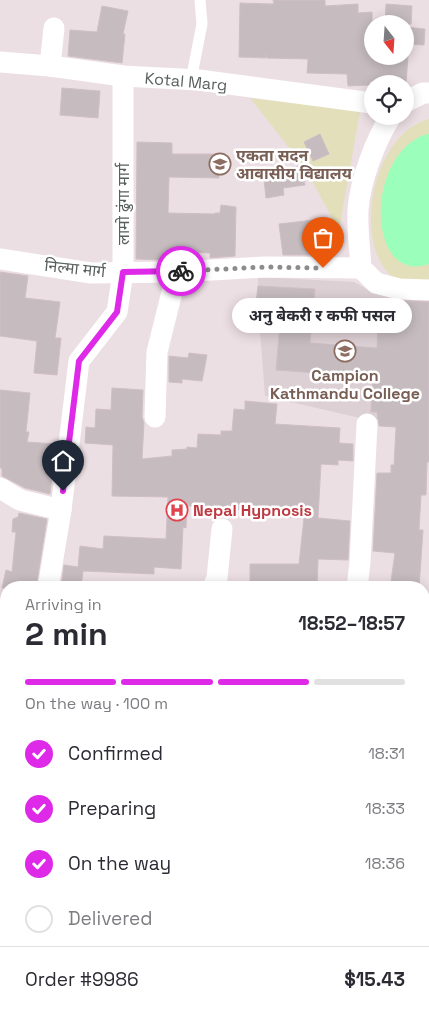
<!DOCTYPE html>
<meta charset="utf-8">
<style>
body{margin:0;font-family:"Space Grotesk","Noto Sans Devanagari",sans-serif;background:#f7f7f7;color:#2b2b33;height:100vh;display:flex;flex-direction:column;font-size:19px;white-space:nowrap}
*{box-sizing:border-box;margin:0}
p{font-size:16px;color:#7c7c81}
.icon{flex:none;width:28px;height:28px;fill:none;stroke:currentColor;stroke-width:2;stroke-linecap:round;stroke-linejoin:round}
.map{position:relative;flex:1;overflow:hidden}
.sheet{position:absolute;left:0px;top:581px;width:430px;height:441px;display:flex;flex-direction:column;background:#fff;border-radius:20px 20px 0 0;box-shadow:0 2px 12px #0003}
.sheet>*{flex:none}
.needle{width:32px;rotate:163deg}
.controls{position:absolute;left:364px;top:15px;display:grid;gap:10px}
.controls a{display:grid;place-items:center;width:50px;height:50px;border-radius:50%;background:#fff;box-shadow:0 2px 12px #0003;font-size:25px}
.pin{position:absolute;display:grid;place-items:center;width:42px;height:42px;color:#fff;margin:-51px -21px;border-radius:50% 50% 50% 0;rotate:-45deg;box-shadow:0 0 5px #0007}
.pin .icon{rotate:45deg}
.courier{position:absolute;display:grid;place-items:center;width:50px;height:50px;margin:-25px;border:4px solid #df29e8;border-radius:50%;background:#fff;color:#222;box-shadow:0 1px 6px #0007}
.bubble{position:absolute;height:35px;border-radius:18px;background:#fff;box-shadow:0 2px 12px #0003;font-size:16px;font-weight:700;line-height:35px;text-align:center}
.headline em{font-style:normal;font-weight:700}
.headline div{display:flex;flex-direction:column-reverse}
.headline{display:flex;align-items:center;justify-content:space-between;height:85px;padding:0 25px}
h1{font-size:32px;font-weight:700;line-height:38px}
.bar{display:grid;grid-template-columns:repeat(4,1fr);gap:8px 5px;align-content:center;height:60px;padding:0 25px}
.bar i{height:6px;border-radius:4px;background:#e1e1e2}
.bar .active{background:#df29e8}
.bar p{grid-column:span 4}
.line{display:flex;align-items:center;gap:12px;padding:0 25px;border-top:1px solid #e1e1e2}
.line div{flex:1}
ol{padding:0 25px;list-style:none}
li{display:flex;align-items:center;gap:15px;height:55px}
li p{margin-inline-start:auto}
li .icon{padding:5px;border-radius:50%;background:#df29e8;color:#fff;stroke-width:4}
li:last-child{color:#7c7c81}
li i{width:28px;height:28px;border:2px solid #e1e1e2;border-radius:50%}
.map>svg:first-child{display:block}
.education{fill:#ddd0d5}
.green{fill:#e4dfbb}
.water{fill:#9cfebb}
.building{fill:#c6bcc0;stroke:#d0bec6}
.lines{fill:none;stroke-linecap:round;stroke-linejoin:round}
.service{stroke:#fff;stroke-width:11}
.minor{stroke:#fff;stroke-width:21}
.secondary{stroke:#fff;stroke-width:28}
.done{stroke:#8c8c8b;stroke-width:5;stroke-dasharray:0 9}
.route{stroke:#df29e8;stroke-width:6}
.labels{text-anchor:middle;stroke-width:5;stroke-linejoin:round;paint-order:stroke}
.street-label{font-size:16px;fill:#58605c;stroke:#fff}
.education-label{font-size:16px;font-weight:bold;fill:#785e54;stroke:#fff;text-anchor:start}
.health-label{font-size:16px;font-weight:bold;fill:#be3a42;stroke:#fff;text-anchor:start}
</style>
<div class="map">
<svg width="429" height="1022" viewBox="0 0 429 1022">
<rect width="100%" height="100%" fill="#ecdfe3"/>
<path class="education" d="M 258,277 L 354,282 L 376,294 L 429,297 L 429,419 L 364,419 L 265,396 L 258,306 Z"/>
<g class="green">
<path d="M 250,98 L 360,111 L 339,231 L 305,168 Z"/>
<path d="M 429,119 L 429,283 C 420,282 407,283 398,280 C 389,276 382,266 378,257 C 359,214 379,132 429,119 Z"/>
</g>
<path class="water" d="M 427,134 L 429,134 L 429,264 C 366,286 364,153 427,134 Z"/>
<g class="building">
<path d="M 273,0 L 325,0 L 325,6 L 358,4 L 358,13 L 372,12 L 372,56 L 408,56 L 406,84 L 370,82 L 370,85 L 348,86 L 347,74 L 307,73 L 308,59 L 267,58 L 266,54 L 266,58 L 239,57 L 240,3 L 274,4 Z"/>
<path d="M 386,4 L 412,6 L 411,24 L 385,24 Z"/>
<path d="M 102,6 L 128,11 L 123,34 L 125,34 L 122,63 L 68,56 L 70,30 L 97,32 Z"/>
<path d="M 405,27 L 425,29 L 424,45 L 405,44 Z"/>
<path d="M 62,88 L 100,91 L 98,118 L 60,115 Z"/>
<path d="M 320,134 L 329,154 L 313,161 L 304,142 Z"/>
<path d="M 137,142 L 172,143 L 172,154 L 219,154 L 219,178 L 169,177 L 168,213 L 215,214 L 215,213 L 220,213 L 221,205 L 236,207 L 235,256 L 210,258 L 210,253 L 167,251 L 166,260 L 136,259 Z"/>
<path d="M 302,166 L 305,185 L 283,188 L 284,195 L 266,198 L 263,170 Z"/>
<path d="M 314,220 L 318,255 L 283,255 L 279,224 Z"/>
<path d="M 0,272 L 28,276 L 25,298 L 60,302 L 55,338 L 61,338 L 57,375 L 34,373 L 37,341 L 0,336 Z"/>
<path d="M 258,286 L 315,289 L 310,343 L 377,348 L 378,325 L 391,326 L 391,300 L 429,302 L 429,462 L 427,462 L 426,495 L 421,495 L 419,530 L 423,530 L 419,588 L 390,588 L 395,553 L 373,551 L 377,473 L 391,473 L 391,465 L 394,465 L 396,427 L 379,426 L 377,412 L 371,412 L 373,377 L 276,370 L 281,313 L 255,311 Z"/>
<path d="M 189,353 L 207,355 L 202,381 L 182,379 L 182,383 L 169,382 L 169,356 L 188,358 Z"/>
<path d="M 112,388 L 143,390 L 142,417 L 144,423 L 142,459 L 172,456 L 172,450 L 187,449 L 187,447 L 197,448 L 198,434 L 221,435 L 221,431 L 232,431 L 234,409 L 245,410 L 245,401 L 277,404 L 275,424 L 340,428 L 339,443 L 353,444 L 353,461 L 338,460 L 338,465 L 321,464 L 318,518 L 350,521 L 348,560 L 318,559 L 317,588 L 250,588 L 250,564 L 299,564 L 304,518 L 271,517 L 271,511 L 228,509 L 228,507 L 187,506 L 186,528 L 183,527 L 181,569 L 154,567 L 154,574 L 83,571 L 81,588 L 61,588 L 64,565 L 78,567 L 80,546 L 103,549 L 104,536 L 166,539 L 168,497 L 112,496 L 113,445 L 85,443 L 86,427 L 95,428 L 96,409 L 111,410 Z"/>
<path d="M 0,390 L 30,393 L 26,432 L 29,432 L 27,442 L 56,444 L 50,494 L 25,488 L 2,476 L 2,468 L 0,468 Z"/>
<path d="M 19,513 L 47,519 L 36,588 L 2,588 L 6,570 L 12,572 L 16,532 L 12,532 L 13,519 L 18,517 Z"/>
</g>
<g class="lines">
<path class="service" d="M 191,80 L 202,24 L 200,0"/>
<g class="minor">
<path d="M 0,62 L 50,66 L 123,76 L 199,80 L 372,103"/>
<path d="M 50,66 L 54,28"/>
<path d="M 405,102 L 423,93 L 429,93"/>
<path d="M 391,116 C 375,141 360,181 358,210 C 357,229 360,249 361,268 L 376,283 L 399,289 L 429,290"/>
<path d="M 0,259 L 91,273 L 177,272 L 265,267 L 361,268"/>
<path d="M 155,417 L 157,352 L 177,272"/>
<path d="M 0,488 L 20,500 L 61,510"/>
<path d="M 48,588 L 61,510 L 79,361 L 117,312 L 123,272 L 123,76"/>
<path d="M 213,588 L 217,578 L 222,529"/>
<path d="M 357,588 L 360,562 L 367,424"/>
<path d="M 0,926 L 6,921"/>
</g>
<g class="secondary">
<path d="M 0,754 L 6,754"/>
<path d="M 424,783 L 429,751"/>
<path d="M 383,1022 L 385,1016"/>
</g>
</g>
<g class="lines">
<path class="done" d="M 181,271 L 266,267 L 323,268"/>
<path class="route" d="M 63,491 L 79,361 L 117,312 L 123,272 L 181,271"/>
</g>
<defs>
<g id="school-ring" transform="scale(1.125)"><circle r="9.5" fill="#fff" stroke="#8d6e63" stroke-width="1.5"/><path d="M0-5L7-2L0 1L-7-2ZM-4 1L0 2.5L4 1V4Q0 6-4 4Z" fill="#8d6e63"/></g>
<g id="university-ring" transform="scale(1.125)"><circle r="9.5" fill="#fff" stroke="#8d6e63" stroke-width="1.5"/><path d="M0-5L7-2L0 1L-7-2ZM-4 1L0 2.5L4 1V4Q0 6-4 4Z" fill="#8d6e63"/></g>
<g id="hospital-ring" transform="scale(1.125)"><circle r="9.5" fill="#fff" stroke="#e0444e" stroke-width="1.5"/><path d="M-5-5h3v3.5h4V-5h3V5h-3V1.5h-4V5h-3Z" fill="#e0444e"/></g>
</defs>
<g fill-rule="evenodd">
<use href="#school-ring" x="220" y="164"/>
<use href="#university-ring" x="345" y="351"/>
<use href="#hospital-ring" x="177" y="510"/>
</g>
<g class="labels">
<g class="street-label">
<text transform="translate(186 81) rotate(5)" y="6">Kotal Marg</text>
<text transform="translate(123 204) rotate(-90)" y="6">लामो ढुंगा मार्ग</text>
<text transform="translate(75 268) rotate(6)" y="6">निल्मा मार्ग</text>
</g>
<g class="education-label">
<text x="236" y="161">एकता सदन<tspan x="236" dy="18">आवासीय विद्यालय</tspan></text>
<text x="345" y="381" text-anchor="middle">Campion<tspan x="345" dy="18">Kathmandu College</tspan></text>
</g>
<g class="health-label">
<text x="193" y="516">Nepal Hypnosis</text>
</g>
</g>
</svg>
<div class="controls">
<a><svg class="needle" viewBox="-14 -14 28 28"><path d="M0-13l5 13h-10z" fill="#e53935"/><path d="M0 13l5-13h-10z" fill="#7c7c81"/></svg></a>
<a><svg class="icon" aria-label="locate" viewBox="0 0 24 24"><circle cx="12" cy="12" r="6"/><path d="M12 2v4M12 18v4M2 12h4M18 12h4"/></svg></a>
</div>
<div class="pin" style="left:323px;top:268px;background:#ea580c"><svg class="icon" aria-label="bag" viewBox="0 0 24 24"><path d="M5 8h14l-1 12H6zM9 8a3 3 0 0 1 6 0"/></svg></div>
<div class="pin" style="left:63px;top:491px;background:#1f2937"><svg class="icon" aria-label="home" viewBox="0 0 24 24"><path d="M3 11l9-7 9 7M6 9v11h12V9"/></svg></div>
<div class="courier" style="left:181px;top:271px"><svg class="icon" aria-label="bike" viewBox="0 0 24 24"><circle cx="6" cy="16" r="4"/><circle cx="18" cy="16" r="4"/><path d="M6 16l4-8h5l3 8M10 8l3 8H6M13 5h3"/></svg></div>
<div class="bubble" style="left:232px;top:298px;width:180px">अनु बेकरी र कफी पसल</div>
<section class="sheet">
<div class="headline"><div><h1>2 min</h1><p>Arriving in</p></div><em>18:52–18:57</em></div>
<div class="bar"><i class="active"></i><i class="active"></i><i class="active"></i><i></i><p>On the way · 100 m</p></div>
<ol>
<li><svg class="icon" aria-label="check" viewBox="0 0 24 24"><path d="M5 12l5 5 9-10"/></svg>Confirmed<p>18:31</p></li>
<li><svg class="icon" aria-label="check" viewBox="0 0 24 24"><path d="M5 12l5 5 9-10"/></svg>Preparing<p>18:33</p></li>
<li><svg class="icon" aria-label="check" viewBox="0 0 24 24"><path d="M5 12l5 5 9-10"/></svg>On the way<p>18:36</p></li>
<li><i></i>Delivered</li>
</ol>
<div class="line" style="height:65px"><div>Order #9986</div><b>$15.43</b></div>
</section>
</div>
